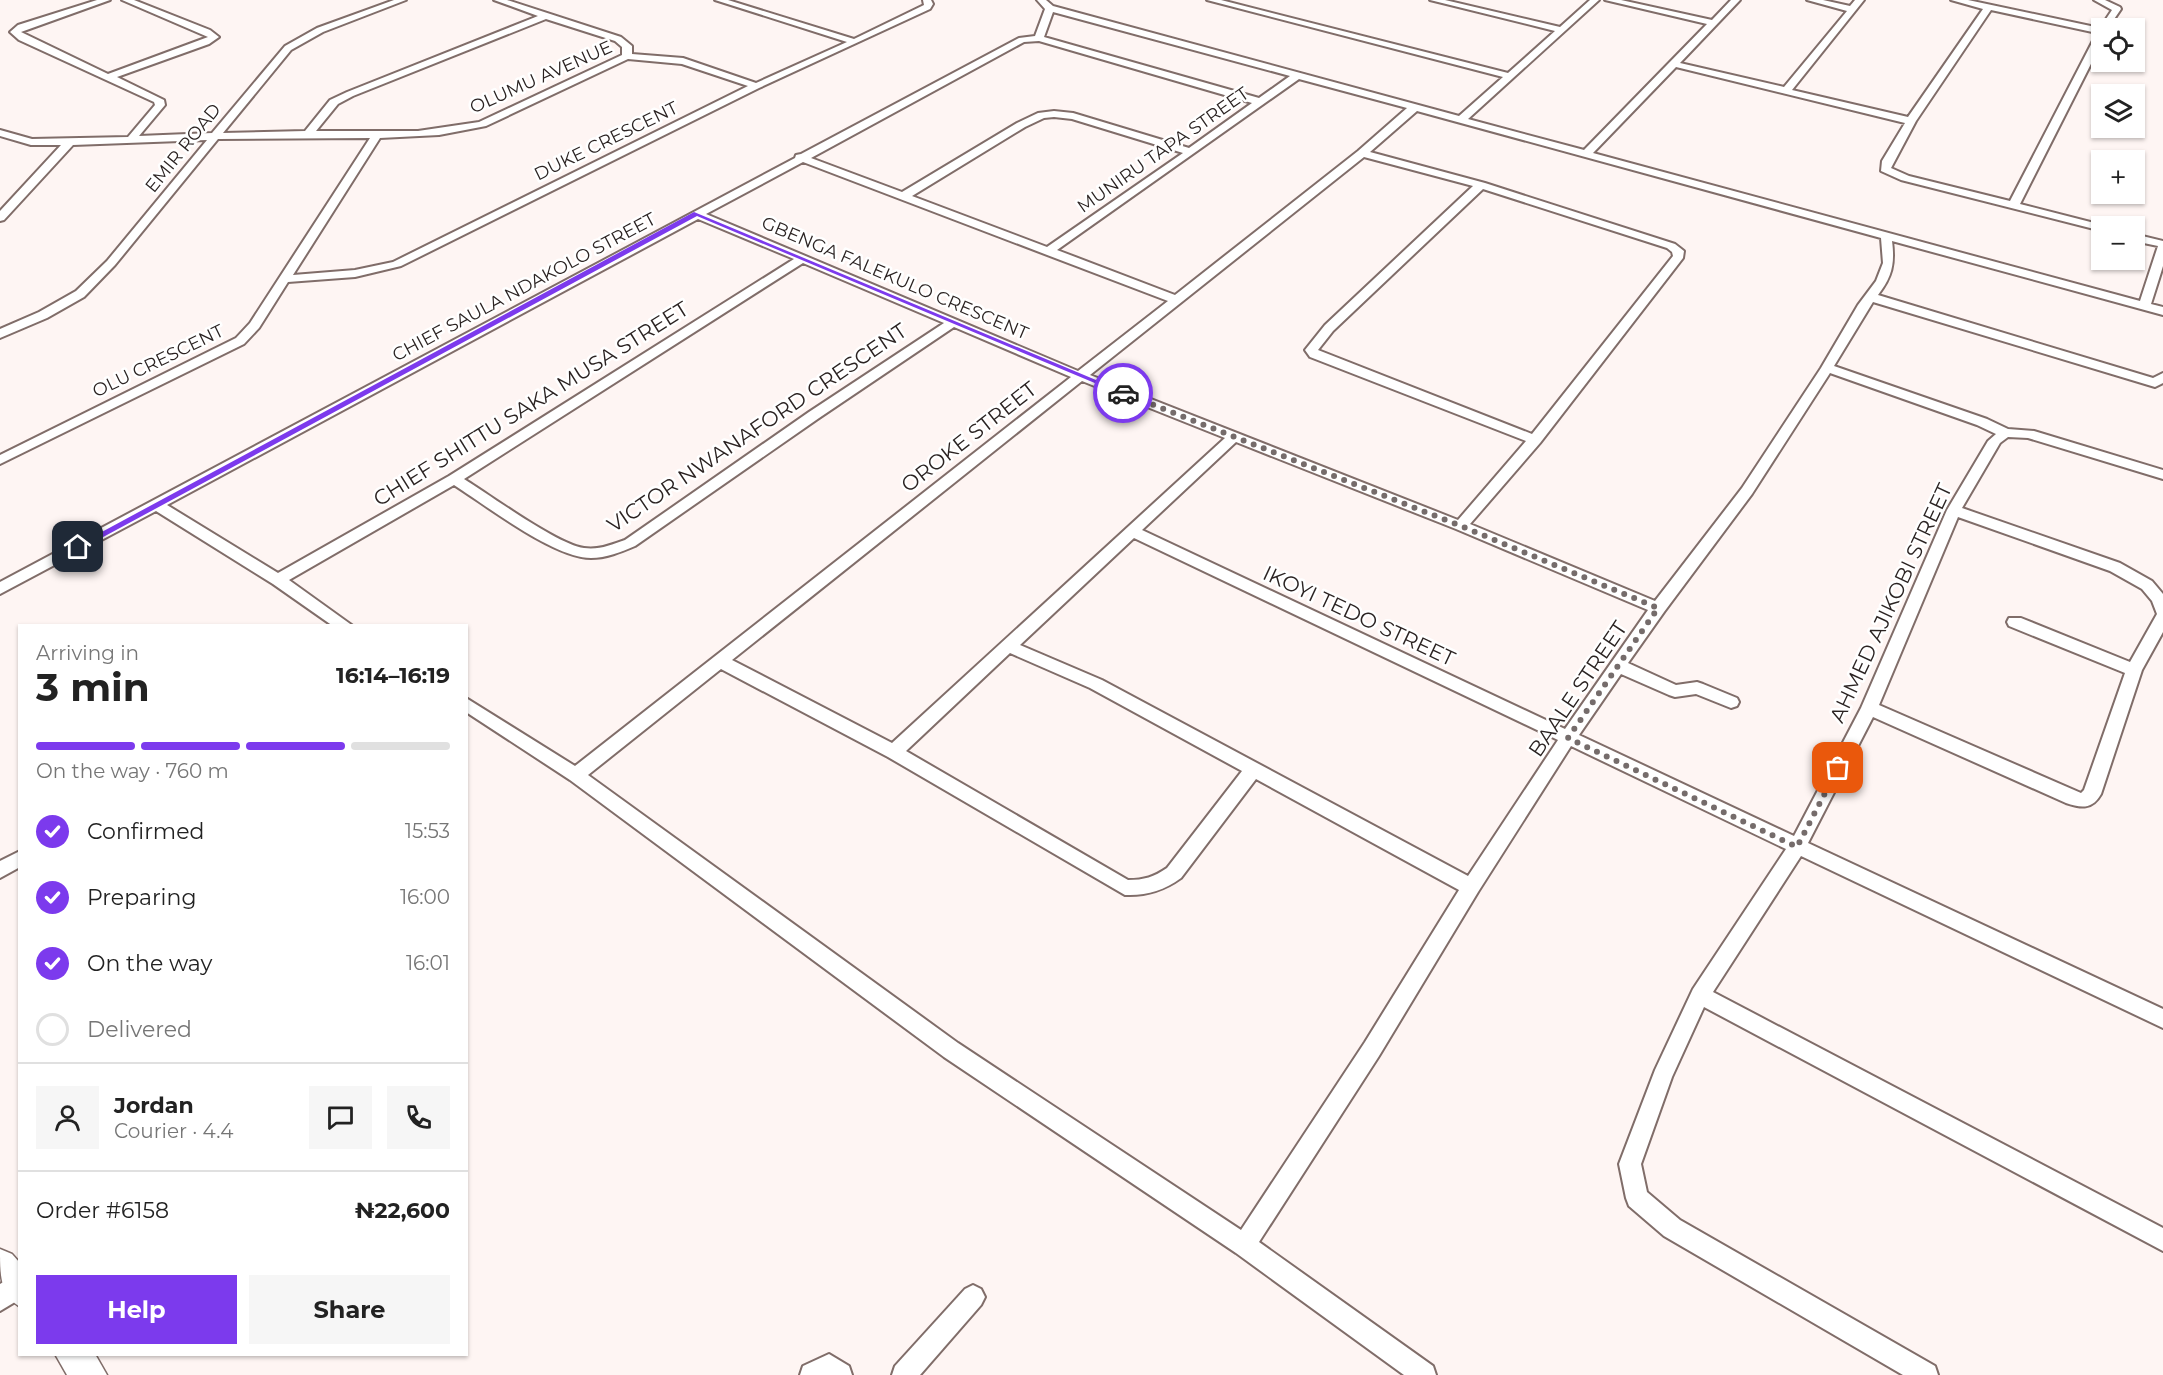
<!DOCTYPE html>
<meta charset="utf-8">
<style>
body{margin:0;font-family:Montserrat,sans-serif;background:#f6f6f6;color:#222;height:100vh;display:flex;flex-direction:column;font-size:22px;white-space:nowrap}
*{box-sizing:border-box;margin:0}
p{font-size:20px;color:#767676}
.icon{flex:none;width:33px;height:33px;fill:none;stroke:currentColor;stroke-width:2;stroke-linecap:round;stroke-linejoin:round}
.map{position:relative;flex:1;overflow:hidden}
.side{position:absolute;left:18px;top:624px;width:450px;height:732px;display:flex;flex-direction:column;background:#fff;border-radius:0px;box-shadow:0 2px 4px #0004}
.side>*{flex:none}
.buttons{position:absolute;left:2091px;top:18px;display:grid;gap:12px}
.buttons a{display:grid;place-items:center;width:54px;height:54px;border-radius:0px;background:#fff;box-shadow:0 2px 4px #0004;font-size:30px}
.pin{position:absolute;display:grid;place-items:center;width:51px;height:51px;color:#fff;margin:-26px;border-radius:12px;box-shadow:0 3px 9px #0006}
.courier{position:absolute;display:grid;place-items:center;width:60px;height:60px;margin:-30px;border:4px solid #7c3aed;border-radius:50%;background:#fff;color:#222;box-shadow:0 2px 8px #0007}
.headline em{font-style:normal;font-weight:700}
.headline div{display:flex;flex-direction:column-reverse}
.headline{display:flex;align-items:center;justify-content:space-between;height:102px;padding:0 18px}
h1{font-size:39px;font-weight:700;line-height:45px}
.bar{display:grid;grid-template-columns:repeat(4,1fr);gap:9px 6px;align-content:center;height:72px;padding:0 18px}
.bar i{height:8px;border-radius:4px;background:#e0e0e0}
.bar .selected{background:#7c3aed}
.bar p{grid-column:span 4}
.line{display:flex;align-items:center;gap:15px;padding:0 18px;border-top:2px solid #e0e0e0}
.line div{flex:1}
.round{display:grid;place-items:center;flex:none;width:63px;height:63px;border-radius:0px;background:#f6f6f6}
ol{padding:0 18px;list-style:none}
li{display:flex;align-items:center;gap:18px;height:66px}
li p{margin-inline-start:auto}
li .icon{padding:6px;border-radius:50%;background:#7c3aed;color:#fff;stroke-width:4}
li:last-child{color:#767676}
li i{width:33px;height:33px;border:3px solid #e0e0e0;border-radius:50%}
.button{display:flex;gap:12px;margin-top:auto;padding:12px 18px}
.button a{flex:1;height:69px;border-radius:0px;background:#7c3aed;color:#fff;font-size:24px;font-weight:700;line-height:69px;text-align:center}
.button a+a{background:#f6f6f6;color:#222}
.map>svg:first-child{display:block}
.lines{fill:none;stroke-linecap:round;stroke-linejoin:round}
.minor-casing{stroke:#806d69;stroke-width:4}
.secondary-casing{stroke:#806d69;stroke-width:3}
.minor{fill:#fff;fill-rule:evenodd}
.secondary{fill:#fff;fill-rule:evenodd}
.route{fill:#7c3aed}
.done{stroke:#756c6b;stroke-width:6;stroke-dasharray:0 10.8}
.labels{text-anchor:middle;stroke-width:5;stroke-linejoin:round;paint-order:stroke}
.far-street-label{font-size:18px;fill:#2b2322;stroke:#fff}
.street-label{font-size:21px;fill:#2b2322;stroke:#fff}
</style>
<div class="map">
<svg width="2163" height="1375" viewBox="0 0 2163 1375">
<rect width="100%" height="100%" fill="#fef5f3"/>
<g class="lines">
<g class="minor-casing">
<g id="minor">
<path d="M 97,0 L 110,0 L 21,32 L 108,74 L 208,37 L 122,0 L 134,0 L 210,30 L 219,37 L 209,44 L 117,77 L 164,100 L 165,105 L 139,136 L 212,133 L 285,46 L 317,28 L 394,0 L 406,0 L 323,32 L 291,50 L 223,133 L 305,131 L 330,100 L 347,92 L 538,16 L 494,0 L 507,0 L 621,37 L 632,46 L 632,54 L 683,58 L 756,83 L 847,42 L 715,0 L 728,0 L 854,39 L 924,5 L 923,0 L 931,0 L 933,4 L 930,9 L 759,88 L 401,266 L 355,277 L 288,282 L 259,328 L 244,344 L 0,464 L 0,455 L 236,338 L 250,323 L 370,138 L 218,139 L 115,265 L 84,297 L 47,318 L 0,338 L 0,329 L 39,312 L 76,291 L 107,261 L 207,140 L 73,145 L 4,220 L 0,221 L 0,211 L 61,145 L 31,145 L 0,136 L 0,130 L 32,139 L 128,137 L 155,105 L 154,102 L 19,40 L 10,32 L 18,25 ZM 546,19 L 615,41 L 622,47 L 622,55 L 479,122 L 418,131 L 316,131 L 338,104 L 353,96 ZM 628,59 L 682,64 L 748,86 L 393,262 L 355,270 L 293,275 L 380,138 L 439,135 L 486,126 Z"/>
<path d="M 1037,0 L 1046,0 L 1053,6 L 1459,116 L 1503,77 L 1207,0 L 1221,0 L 1508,73 L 1555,31 L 1430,0 L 1445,0 L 1560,27 L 1590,0 L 1599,0 L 1468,119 L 1584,150 L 1707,24 L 1605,0 L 1621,0 L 1712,20 L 1731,0 L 1740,0 L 1680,63 L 1784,87 L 1847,11 L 1807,0 L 1823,0 L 1850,6 L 1855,0 L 1864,0 L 1792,90 L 1908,117 L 1983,9 L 1951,0 L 1968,0 L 2100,28 L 2112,10 L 2094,0 L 2105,0 L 2120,7 L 2121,9 L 2108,28 L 2102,28 L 2102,42 L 2020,204 L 2106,226 L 2102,226 L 2102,231 L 1901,180 L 1881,171 L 1882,161 L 1905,123 L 1676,67 L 1593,153 L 2140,301 L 2158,246 L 2134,241 L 2134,234 L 2163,241 L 2163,266 L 2151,304 L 2163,307 L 2163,315 L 1892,241 C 1895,264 1892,277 1878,295 L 2153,378 L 2163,373 L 2163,383 L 2155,387 L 1873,302 L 1834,366 L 1987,419 L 2008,429 L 2034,431 L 2163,470 L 2163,479 L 2028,438 L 2008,437 L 2000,443 L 1962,508 L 2120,563 L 2152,581 L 2163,594 L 2163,632 L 2142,670 L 2101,794 C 2092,810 2081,808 2066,803 L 1873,717 L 1808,843 L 2163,1009 L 2163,1028 L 1801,856 L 1713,992 L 2163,1228 L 2163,1251 L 1704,1007 L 1672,1077 L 1641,1164 L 1647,1192 L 1680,1220 L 1935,1366 L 1938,1375 L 1903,1375 L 1664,1236 L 1629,1206 L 1626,1198 L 1619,1164 L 1655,1070 L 1693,989 L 1786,849 L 1571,746 L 1478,892 L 1379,1056 L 1259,1242 L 1433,1366 L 1436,1375 L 1404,1375 L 1236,1253 L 944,1057 L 570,780 L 466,712 L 466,698 L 575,766 L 1071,377 L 954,327 L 819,418 L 635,546 C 621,552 606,558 591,558 C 554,558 487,506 454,485 L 289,580 L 353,626 L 333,626 L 273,584 L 156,511 L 0,594 L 0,582 L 795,158 L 796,155 L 801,154 L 1019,38 L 1035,36 L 1045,9 ZM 1991,10 L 2097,33 L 2010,201 L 1909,176 L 1891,168 L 1916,121 ZM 1053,12 L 1290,76 L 1259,98 L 1044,37 ZM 1039,41 L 1252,103 L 1189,148 L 1073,113 L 1054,111 L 1038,113 L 1017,123 L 902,192 L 811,158 L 1024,42 ZM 1299,79 L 1407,108 L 1358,151 L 1175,295 L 1057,250 ZM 1417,111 L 1881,238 L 1883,263 L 1876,281 L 1858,305 L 1821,368 L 1742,488 L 1655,601 L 1470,524 L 1540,443 L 1683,258 L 1684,251 L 1675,244 L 1485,183 L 1370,152 ZM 1054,117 L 1072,119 L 1183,153 L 1047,247 L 912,196 L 1025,127 L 1044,118 ZM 1364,157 L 1473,186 L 1325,325 L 1305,350 L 1310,357 L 1526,441 L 1458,520 L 1090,375 ZM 803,162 L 1168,301 L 1078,371 L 706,214 ZM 1483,189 L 1667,248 L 1672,252 L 1673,256 L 1532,434 L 1318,350 L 1333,331 ZM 698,219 L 794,259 L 449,476 L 278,573 L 167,505 ZM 803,263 L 944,323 L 809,412 L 625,540 C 611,545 599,550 584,548 C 558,545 490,495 464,479 ZM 1830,373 L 1977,425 L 1996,434 L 1988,441 L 1947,510 L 1861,708 L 1794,836 L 1579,735 L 1621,674 L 1669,695 L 1675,697 L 1696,694 L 1731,708 L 1737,706 L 1739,702 L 1737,698 L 1703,684 L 1697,682 L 1676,685 L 1628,663 L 1664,612 L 1752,494 ZM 1082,381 L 1225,438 L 892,743 L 732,660 ZM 1236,442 L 1456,529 L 1648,610 L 1565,729 L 1142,530 ZM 1958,517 L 2110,571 L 2142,589 L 2152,601 L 2157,614 L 2130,662 L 2021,618 L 2009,618 L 2007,622 L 2009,626 L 2125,673 L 2084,790 L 2081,793 L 1879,705 ZM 1134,538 L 1558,740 L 1468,876 L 1102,680 L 1020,645 ZM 1010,653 L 1090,688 L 1242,771 L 1167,868 C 1154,877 1144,880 1128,880 L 906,751 ZM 721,669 L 888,757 L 1125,895 C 1146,896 1163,891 1181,878 L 1256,779 L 1459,890 L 1365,1042 L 1241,1230 L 958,1043 L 588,775 Z"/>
<path d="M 20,851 L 20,867 L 0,878 L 0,861 Z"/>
<path d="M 17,1274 L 20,1275 L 20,1299 L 0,1311 L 0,1284 Z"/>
<path d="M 973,1285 L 981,1289 L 985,1297 L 981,1305 L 920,1375 L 892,1375 L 895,1366 L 965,1289 Z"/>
<path d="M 829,1354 L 849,1366 L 852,1375 L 800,1375 L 803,1366 Z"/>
</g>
</g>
<g class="secondary-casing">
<g id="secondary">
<path d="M 0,1249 L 12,1254 L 20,1263 L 20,1307 C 0,1295 0,1275 0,1249 Z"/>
<path d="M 55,1354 L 95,1354 L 107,1375 L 67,1375 Z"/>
</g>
</g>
<use href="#minor" class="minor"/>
<use href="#secondary" class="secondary"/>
</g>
<path class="route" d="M 694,212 L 1127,393 L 1121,394 L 697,216 L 81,549 L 74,547 Z"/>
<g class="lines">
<path class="done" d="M 1123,393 L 1461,526 L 1658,608 L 1568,738 L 1797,847 L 1838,768"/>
</g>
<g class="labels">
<g class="far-street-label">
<text transform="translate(541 77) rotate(-24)" y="6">OLUMU AVENUE</text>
<text transform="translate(606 141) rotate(-26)" y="6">DUKE CRESCENT</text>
<text transform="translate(183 148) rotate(-51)" y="6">EMIR ROAD</text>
<text transform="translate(1163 150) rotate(-35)" y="6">MUNIRU TAPA STREET</text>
<text transform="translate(895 278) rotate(23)" y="6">GBENGA FALEKULO CRESCENT</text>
<text transform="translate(524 287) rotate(-28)" y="6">CHIEF SAULA NDAKOLO STREET</text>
<text transform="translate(158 361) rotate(-26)" y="6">OLU CRESCENT</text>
</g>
<g class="street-label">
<text transform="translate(531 404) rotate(-32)" y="7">CHIEF SHITTU SAKA MUSA STREET</text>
<text transform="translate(757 428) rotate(-34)" y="7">VICTOR NWANAFORD CRESCENT</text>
<text transform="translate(969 437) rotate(-38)" y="7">OROKE STREET</text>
<text transform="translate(1891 603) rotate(-65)" y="7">AHMED AJIKOBI STREET</text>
<text transform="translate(1359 616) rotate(25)" y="7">IKOYI TEDO STREET</text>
<text transform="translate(1578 689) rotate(-56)" y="7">BAALE STREET</text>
</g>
</g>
</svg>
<div class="buttons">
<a><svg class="icon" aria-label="locate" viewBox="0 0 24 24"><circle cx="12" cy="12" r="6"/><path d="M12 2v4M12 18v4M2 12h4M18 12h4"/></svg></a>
<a><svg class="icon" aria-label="layers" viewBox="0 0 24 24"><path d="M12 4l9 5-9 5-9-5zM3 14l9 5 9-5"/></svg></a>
<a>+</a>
<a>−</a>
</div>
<div class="pin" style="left:1838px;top:768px;background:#ea580c"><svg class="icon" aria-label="bag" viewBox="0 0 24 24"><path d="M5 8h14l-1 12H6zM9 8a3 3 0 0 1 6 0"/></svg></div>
<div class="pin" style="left:78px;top:547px;background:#1f2937"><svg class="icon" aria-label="home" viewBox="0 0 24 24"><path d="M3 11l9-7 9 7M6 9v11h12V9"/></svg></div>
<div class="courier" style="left:1123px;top:393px"><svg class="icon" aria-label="car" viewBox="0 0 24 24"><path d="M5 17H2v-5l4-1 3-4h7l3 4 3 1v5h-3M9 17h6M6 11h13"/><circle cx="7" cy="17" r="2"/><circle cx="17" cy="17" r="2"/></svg></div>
<section class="side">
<div class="headline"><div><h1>3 min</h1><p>Arriving in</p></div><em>16:14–16:19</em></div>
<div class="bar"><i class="selected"></i><i class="selected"></i><i class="selected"></i><i></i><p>On the way · 760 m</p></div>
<ol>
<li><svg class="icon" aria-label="check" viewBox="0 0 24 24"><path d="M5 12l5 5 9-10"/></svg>Confirmed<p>15:53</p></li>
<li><svg class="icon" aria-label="check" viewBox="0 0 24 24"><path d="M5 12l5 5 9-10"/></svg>Preparing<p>16:00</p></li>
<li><svg class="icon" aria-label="check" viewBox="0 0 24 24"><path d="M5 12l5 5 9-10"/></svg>On the way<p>16:01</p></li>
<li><i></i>Delivered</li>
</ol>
<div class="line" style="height:108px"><a class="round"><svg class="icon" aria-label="person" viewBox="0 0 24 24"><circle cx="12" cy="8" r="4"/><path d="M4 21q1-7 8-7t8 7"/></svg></a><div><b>Jordan</b><p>Courier · 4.4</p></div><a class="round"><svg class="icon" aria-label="chat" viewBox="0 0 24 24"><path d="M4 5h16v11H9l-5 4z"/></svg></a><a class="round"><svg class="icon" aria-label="phone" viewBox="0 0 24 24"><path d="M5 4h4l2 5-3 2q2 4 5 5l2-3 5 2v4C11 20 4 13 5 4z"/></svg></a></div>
<div class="line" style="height:78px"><div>Order #6158</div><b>₦22,600</b></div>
<div class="button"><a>Help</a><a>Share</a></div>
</section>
</div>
